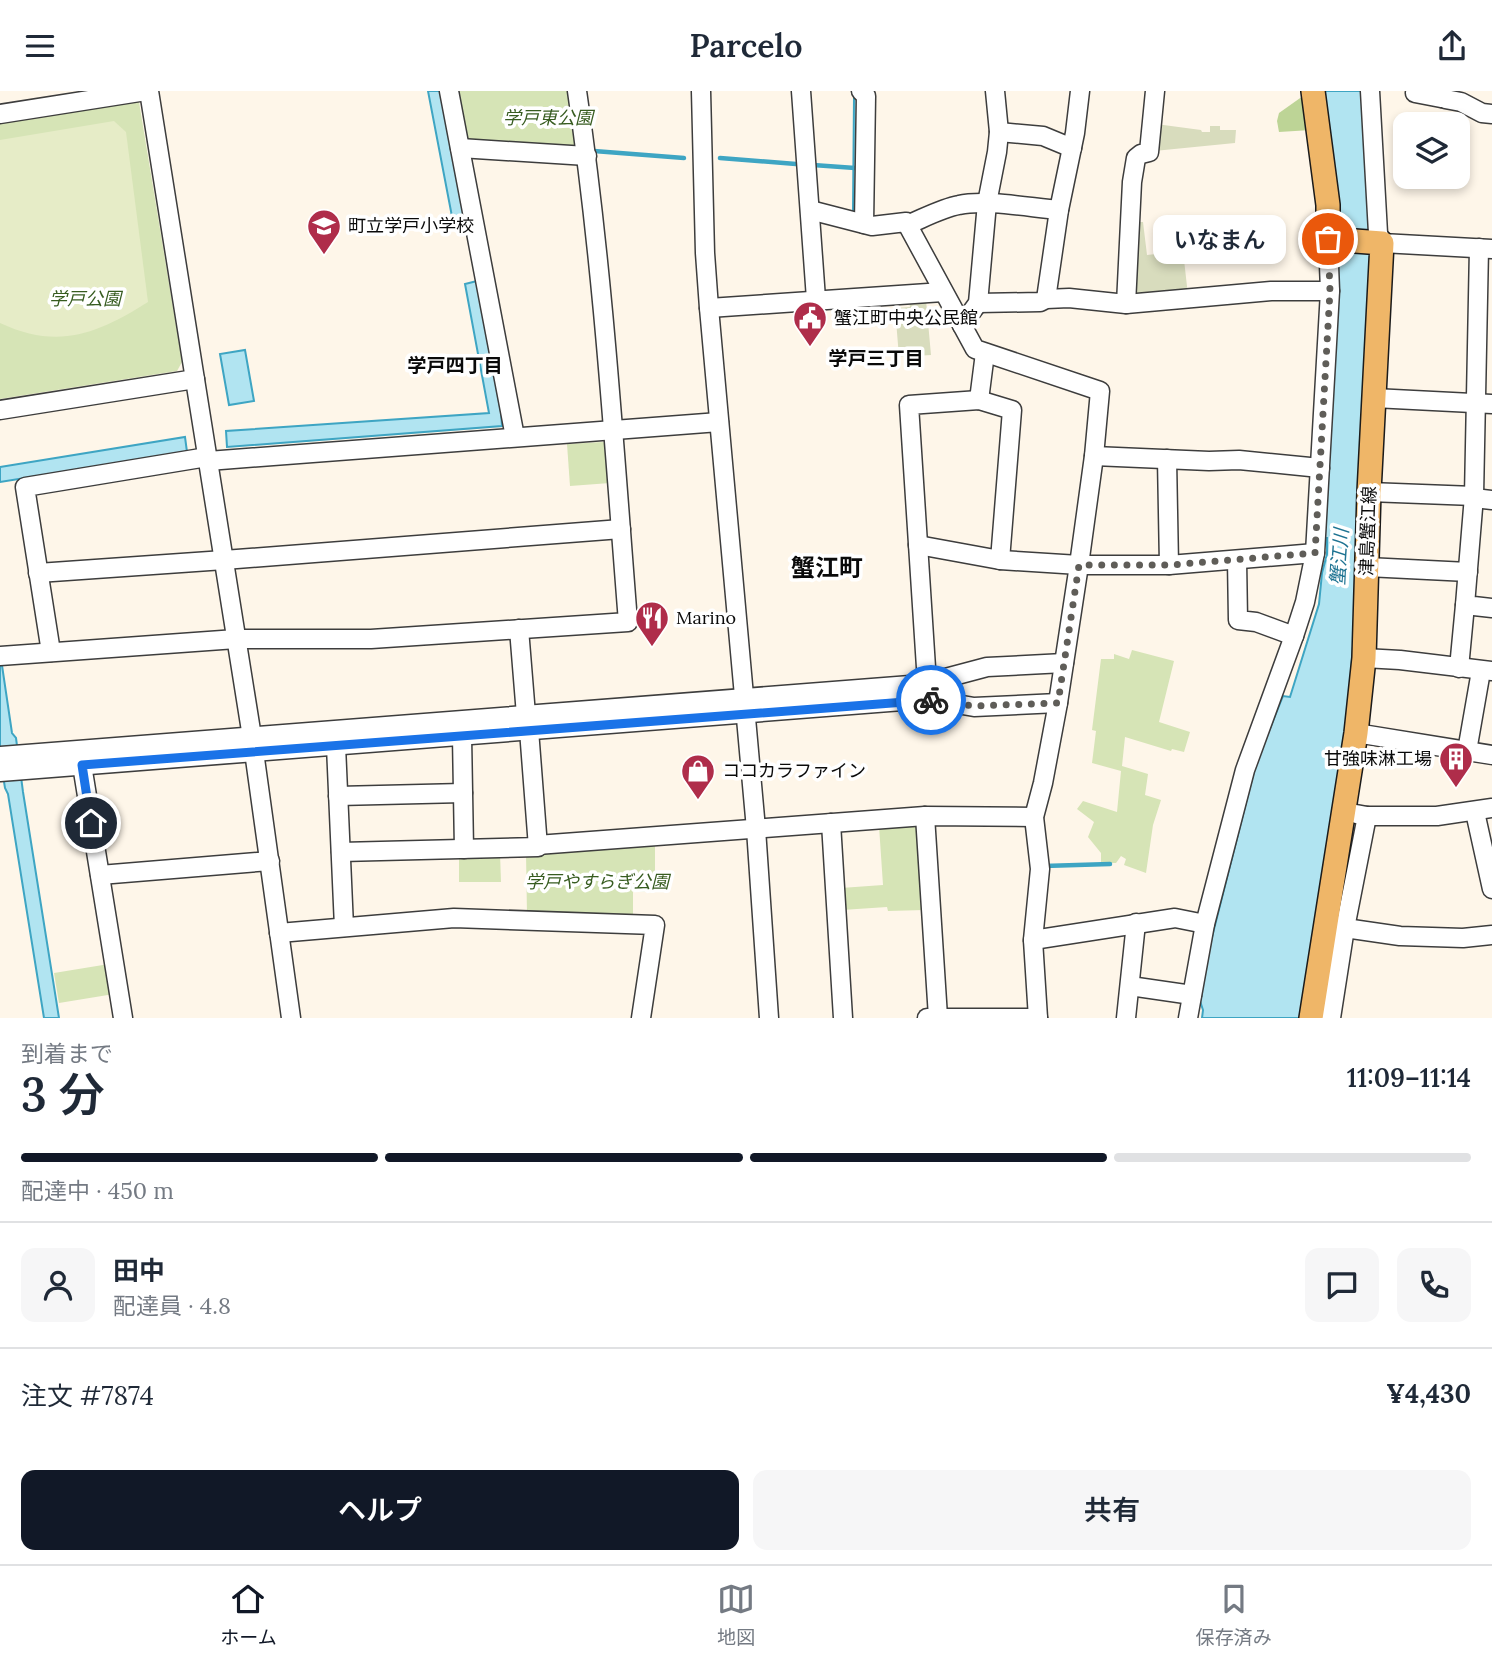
<!DOCTYPE html>
<html lang="ja">
<meta charset="utf-8">
<style>
body{margin:0;font-family:Lora,"Noto Sans JP",serif;background:#f6f6f7;color:#1f2937;height:100vh;display:flex;flex-direction:column;font-size:26px;white-space:nowrap}
*{box-sizing:border-box;margin:0}
p{font-size:23px;color:#747a83}
.icon{flex:none;width:38px;height:38px;fill:none;stroke:currentColor;stroke-width:2;stroke-linecap:round;stroke-linejoin:round}
.map{position:relative;height:927px;overflow:hidden}
.sheet{display:flex;flex-direction:column;background:#fff;flex:1}
.sheet>*{flex:none}
.buttons{position:absolute;left:1393px;top:21px;display:grid;gap:14px}
.buttons a{display:grid;place-items:center;width:77px;height:77px;border-radius:14px;background:#fff;box-shadow:0 4px 10px #0003;font-size:35px}
.pin{position:absolute;display:grid;place-items:center;width:60px;height:60px;color:#fff;margin:-30px;border:4px solid #fff;border-radius:50%;box-shadow:0 2px 7px #0007}
.courier{position:absolute;display:grid;place-items:center;width:70px;height:70px;margin:-35px;border:5px solid #1a73e8;border-radius:50%;background:#fff;color:#222;box-shadow:0 2px 9px #0007}
.bubble{position:absolute;height:49px;border-radius:14px;background:#fff;box-shadow:0 4px 10px #0003;font-size:23px;font-weight:600;line-height:49px;text-align:center}
.head em{font-style:normal;font-weight:600}
.head div{display:flex;flex-direction:column-reverse}
.head{display:flex;align-items:center;justify-content:space-between;height:119px;padding:0 21px}
h1{font-size:46px;font-weight:600;line-height:52px}
.bar{display:grid;grid-template-columns:repeat(4,1fr);gap:10px 7px;align-content:center;height:84px;padding:0 21px}
.bar i{height:9px;border-radius:5px;background:#e0e1e3}
.bar .on{background:#111827}
.bar p{grid-column:span 4}
.line{display:flex;align-items:center;gap:18px;padding:0 21px;border-top:2px solid #e0e1e3}
.line div{flex:1}
.round{display:grid;place-items:center;flex:none;width:74px;height:74px;border-radius:14px;background:#f6f6f7}
.cta{display:flex;gap:14px;margin-top:auto;padding:14px 21px}
.cta a{flex:1;height:80px;border-radius:14px;background:#111827;color:#fff;font-size:28px;font-weight:600;line-height:80px;text-align:center}
.cta a+a{background:#f6f6f7;color:#1f2937}
header{display:flex;justify-content:space-between;align-items:center;height:91px;padding:0 21px;background:#fff;font-size:32px;font-weight:600}
.tabs{display:flex;justify-content:space-around;align-items:center;height:98px;border-top:2px solid #e0e1e3;background:#fff;font-size:19px;color:#747a83}
.tabs a{display:grid;justify-items:center;gap:4px}
.tabs .on{color:#111827}
.map>svg:first-child{display:block}
.green{fill:#d6e4b6}
.forest{fill:#bdd496}
.cemetery{fill:#d8dcbd}
.pitch{fill:#e6ecc7}
.water{fill:#b1e4f1;stroke:#3ea5c3;stroke-width:2}
.lines{fill:none;stroke-linecap:round;stroke-linejoin:round}
.stream{stroke:#3ea5c3;stroke-width:4.5}
.minor-casing{stroke:#3d3d3d;stroke-width:21}
.major-casing{stroke:#1b1b1b;stroke-width:26}
.minor{stroke:#fff;stroke-width:18}
.major{stroke:#efb668;stroke-width:23}
.done{stroke:#5f5d58;stroke-width:7;stroke-dasharray:0 12.6}
.route{stroke:#1a73e8;stroke-width:9}
.labels{text-anchor:middle;stroke-width:7;stroke-linejoin:round;paint-order:stroke}
.park-label{font-size:18px;font-style:italic;fill:#375c20;stroke:#fff}
.poi-label{font-size:18px;fill:#0a0a0a;stroke:#fff;text-anchor:start}
.street-label{font-size:18px;fill:#0a0a0a;stroke:#fff}
.neighbourhood-label{font-size:19px;font-weight:bold;fill:#0a0a0a;stroke:#fff}
.water-label{font-size:19px;font-style:italic;fill:#1e7392;stroke:#fff}
.district-label{font-size:24px;font-weight:bold;fill:#0a0a0a;stroke:#fff}
</style>
<header><svg class="icon" aria-label="menu" viewBox="0 0 24 24"><path d="M4 6h16M4 12h16M4 18h16"/></svg>Parcelo<svg class="icon" aria-label="share" viewBox="0 0 24 24"><path d="M12 15V3M7 8l5-5 5 5M5 13v7h14v-7"/></svg></header>
<div class="map">
<svg width="1492" height="927" viewBox="0 0 1492 927">
<rect width="100%" height="100%" fill="#fef6e9"/>
<g class="green">
<path d="M 456,0 L 572,0 L 580,57 L 465,49 Z"/>
<path d="M 131,7 L 139,11 L 182,271 L 177,280 L 0,308 L 0,28 Z"/>
<path d="M 603,351 L 608,355 L 610,392 L 570,395 L 567,353 Z"/>
<path d="M 1132,559 L 1174,570 L 1159,631 L 1190,641 L 1184,661 L 1172,658 L 1171,660 L 1125,646 L 1122,675 L 1148,683 L 1145,704 L 1161,709 L 1153,734 L 1146,782 L 1124,774 L 1126,768 L 1121,765 L 1116,772 L 1101,772 L 1101,762 L 1088,746 L 1094,731 L 1077,718 L 1083,710 L 1117,721 L 1121,680 L 1092,672 L 1096,640 L 1092,639 L 1101,568 L 1114,568 L 1114,563 L 1129,568 Z"/>
<path d="M 913,733 L 919,737 L 924,819 L 888,820 L 887,816 L 842,819 L 841,797 L 883,794 L 879,735 Z"/>
<path d="M 655,751 L 655,785 L 644,786 L 645,801 L 633,801 L 633,827 L 527,824 L 526,762 Z"/>
<path d="M 500,762 L 501,791 L 459,791 L 459,763 Z"/>
<path d="M 109,873 L 114,903 L 59,912 L 54,882 Z"/>
</g>
<path class="forest" d="M 1303,5 L 1311,39 L 1279,41 L 1277,30 L 1279,22 Z"/>
<g class="cemetery">
<path d="M 1156,33 L 1201,39 L 1202,41 L 1210,41 L 1210,35 L 1220,35 L 1220,39 L 1236,39 L 1235,52 L 1154,60 Z"/>
<path d="M 1135,131 L 1143,131 L 1147,164 L 1183,160 L 1188,204 L 1131,209 Z"/>
<path d="M 926,209 L 931,264 L 899,266 L 895,217 L 910,216 L 909,210 Z"/>
</g>
<path class="pitch" d="M 114,30 L 126,41 L 148,211 C 97,243 58,259 0,232 L 0,49 Z"/>
<g class="water">
<path d="M 428,0 L 440,0 L 466,134 L 454,136 Z"/>
<path d="M 1321,0 L 1364,0 L 1374,133 L 1354,543 L 1348,618 L 1301,927 L 1202,927 L 1203,919 L 1200,910 L 1211,850 L 1256,672 L 1283,605 L 1290,606 L 1319,513 L 1322,482 L 1327,463 L 1327,447 L 1321,447 Z"/>
<path d="M 854,7 L 859,7 L 858,120 L 853,120 Z"/>
<path d="M 477,190 L 501,321 L 502,335 L 227,356 L 226,340 L 489,322 L 465,193 Z"/>
<path d="M 245,259 L 254,310 L 229,314 L 220,263 Z"/>
<path d="M 185,346 L 187,361 L 0,391 L 0,376 Z"/>
<path d="M 0,561 L 12,642 L 16,647 L 23,701 L 59,927 L 44,927 L 8,703 L 5,697 L 0,666 Z"/>
</g>
<g class="lines">
<g class="stream">
<path d="M 594,60 L 684,67"/>
<path d="M 720,67 L 796,73"/>
<path d="M 813,74 L 855,77"/>
<path d="M 1044,775 L 1110,773"/>
</g>
<g class="minor-casing">
<g id="minor">
<path d="M 149,0 L 252,646 L 291,927"/>
<path d="M 449,0 L 515,346"/>
<path d="M 701,0 L 705,162 L 709,217 L 756,738 L 769,927"/>
<path d="M 801,0 L 816,208"/>
<path d="M 861,0 L 866,5 L 864,133"/>
<path d="M 1370,0 L 1378,142 L 1382,152 L 1492,158"/>
<path d="M 1415,2 L 1441,7"/>
<path d="M 1445,8 L 1461,11 L 1482,22 L 1492,23"/>
<path d="M 0,23 L 146,0"/>
<path d="M 999,41 L 1043,45 L 1072,57"/>
<path d="M 460,57 L 587,65"/>
<path d="M 810,119 L 872,135 L 906,131 L 975,258 L 1100,300 L 1094,365 L 1079,474 L 1058,612 L 1043,692 L 1034,726 L 1040,778 L 1033,849 L 1038,927"/>
<path d="M 907,134 C 924,127 942,117 959,114 C 985,108 1032,117 1059,119"/>
<path d="M 1479,157 L 1474,405 L 1465,514 L 1492,517"/>
<path d="M 1046,208 L 1059,119 L 1075,42 L 1080,0"/>
<path d="M 978,212 L 1040,211 L 1046,208 L 1069,207 L 1126,213 L 1271,200 L 1330,200"/>
<path d="M 1126,213 L 1132,91 L 1136,67 L 1141,63 L 1149,61 L 1155,0"/>
<path d="M 709,217 L 943,201"/>
<path d="M 962,234 L 978,212 L 987,112 L 997,61 L 999,41 L 995,0"/>
<path d="M 1374,307 L 1492,313"/>
<path d="M 979,309 L 985,262"/>
<path d="M 0,319 L 195,288"/>
<path d="M 1094,365 L 1209,370 L 1239,369 L 1320,377"/>
<path d="M 1167,368 L 1169,474"/>
<path d="M 208,370 L 719,331"/>
<path d="M 1369,401 L 1474,405"/>
<path d="M 1474,407 L 1492,409"/>
<path d="M 918,454 L 1000,469 L 1079,474 L 1169,474 L 1315,462"/>
<path d="M 1237,469 L 1238,529 L 1256,531 L 1294,545"/>
<path d="M 1367,476 L 1468,481"/>
<path d="M 38,482 L 224,469 L 621,438"/>
<path d="M 519,538 L 526,624"/>
<path d="M 51,561 L 25,396 L 207,366"/>
<path d="M 0,565 L 236,548 L 371,548 L 628,531 C 614,354 603,176 577,0"/>
<path d="M 1364,567 L 1400,569 L 1492,580"/>
<path d="M 1459,577 L 1465,514"/>
<path d="M 927,592 L 909,314 L 979,309 L 1012,319 L 1000,469"/>
<path d="M 1356,642 L 1492,664"/>
<path d="M 462,645 L 464,758"/>
<path d="M 336,655 L 344,836"/>
<path d="M 1467,660 L 1481,580"/>
<path d="M 0,665 L 923,593 L 987,576 L 1064,572"/>
<path d="M 82,674 L 123,927"/>
<path d="M 0,681 L 928,608 L 974,616 L 1058,612"/>
<path d="M 338,705 L 463,702"/>
<path d="M 1475,721 L 1492,798"/>
<path d="M 1356,723 L 1367,725 L 1437,725 L 1492,717"/>
<path d="M 925,725 L 938,926"/>
<path d="M 831,732 L 843,927"/>
<path d="M 537,754 L 925,725 L 1034,726"/>
<path d="M 341,761 L 538,756 L 529,639"/>
<path d="M 100,784 L 270,770"/>
<path d="M 1345,837 L 1400,845 L 1463,847 L 1492,844"/>
<path d="M 279,842 L 454,827 L 655,834 L 641,927"/>
<path d="M 1033,849 L 1175,827 L 1205,833"/>
<path d="M 1130,895 L 1192,904"/>
<path d="M 927,927 L 1038,927"/>
<path d="M 1126,927 L 1136,832"/>
<path d="M 1188,927 L 1205,833 L 1245,679 L 1294,545 L 1305,511 L 1315,462 L 1330,200 L 1328,148"/>
<path d="M 1331,927 L 1345,837 L 1367,725"/>
</g>
</g>
<g class="major-casing">
<path id="major" d="M 1311,927 L 1356,642 L 1364,567 L 1369,401 L 1382,152 L 1328,148 L 1328,114 L 1313,0"/>
</g>
<use href="#minor" class="minor"/>
<use href="#major" class="major"/>
</g>
<g class="lines">
<path class="done" d="M 931,609 L 974,615 L 1058,612 L 1079,474 L 1170,474 L 1315,462 L 1330,200 L 1328,148"/>
<path class="route" d="M 91,732 L 82,674 L 931,609"/>
</g>
<defs>
<g id="school-pin" transform="scale(1.75)"><path d="M0 17L-7.5 6A9.5 9.5 0 1 1 7.5 6Z" fill="#af2d4a" stroke="#fff"/><path d="M0-5L7-2L0 1L-7-2ZM-4 1L0 2.5L4 1V4Q0 6-4 4Z" fill="#fff"/></g>
<g id="civic-pin" transform="scale(1.75)"><path d="M0 17L-7.5 6A9.5 9.5 0 1 1 7.5 6Z" fill="#af2d4a" stroke="#fff"/><path d="M-.6-6.5H3V-4.5H.6V-3L4-1V1h2V6H-6V1h2V-1L-.6-3ZM-1.2 2.5V6h2.4V2.5Z" fill="#fff"/></g>
<g id="restaurant-pin" transform="scale(1.75)"><path d="M0 17L-7.5 6A9.5 9.5 0 1 1 7.5 6Z" fill="#af2d4a" stroke="#fff"/><path d="M-5-6h1v4h1v-4h1v4h1v-4h1v5L-1.5 .5V6h-2V.5L-5-1ZM5-6V6H3V1.5H1.5Q1.5-4 5-6Z" fill="#fff"/></g>
<g id="building-pin" transform="scale(1.75)"><path d="M0 17L-7.5 6A9.5 9.5 0 1 1 7.5 6Z" fill="#af2d4a" stroke="#fff"/><path d="M-4-6H4V6H1V3H-1V6H-4ZM-2.5-4.3h1.7v1.8h-1.7ZM.8-4.3h1.7v1.8H.8ZM-2.5-1h1.7V.8h-1.7ZM.8-1h1.7V.8H.8Z" fill="#fff"/></g>
<g id="shop-pin" transform="scale(1.75)"><path d="M0 17L-7.5 6A9.5 9.5 0 1 1 7.5 6Z" fill="#af2d4a" stroke="#fff"/><path d="M-5-2.5h2.3a2.7 3.5 0 0 1 5.4 0H5L5.5 6h-11ZM-1.5-2.5h3a1.5 2.3 0 0 0-3 0Z" fill="#fff"/></g>
</defs>
<g fill-rule="evenodd">
<use href="#school-pin" x="324" y="135"/>
<use href="#civic-pin" x="810" y="227"/>
<use href="#restaurant-pin" x="652" y="527"/>
<use href="#building-pin" x="1456" y="668"/>
<use href="#shop-pin" x="698" y="680"/>
</g>
<g class="labels">
<g class="park-label">
<text x="548" y="33">学戸東公園</text>
<text x="85" y="214">学戸公園</text>
<text x="597" y="797">学戸やすらぎ公園</text>
</g>
<g class="poi-label">
<text x="348" y="141">町立学戸小学校</text>
<text x="834" y="233">蟹江町中央公民館</text>
<text x="676" y="533">Marino</text>
<text x="1432" y="674" text-anchor="end">甘強味淋工場</text>
<text x="722" y="686">ココカラファイン</text>
</g>
<g class="street-label">
<text transform="translate(1368 440) rotate(-88)" y="6">津島蟹江線</text>
</g>
<g class="neighbourhood-label">
<text x="876" y="274">学戸三丁目</text>
<text x="455" y="281">学戸四丁目</text>
</g>
<g class="water-label">
<text transform="translate(1339 466) rotate(-86)" y="7">蟹江川</text>
</g>
<g class="district-label">
<text x="827" y="485">蟹江町</text>
</g>
</g>
</svg>
<div class="buttons">
<a><svg class="icon" aria-label="layers" viewBox="0 0 24 24"><path d="M12 4l9 5-9 5-9-5zM3 14l9 5 9-5"/></svg></a>
</div>
<div class="pin" style="left:1328px;top:148px;background:#ea580c"><svg class="icon" aria-label="bag" viewBox="0 0 24 24"><path d="M5 8h14l-1 12H6zM9 8a3 3 0 0 1 6 0"/></svg></div>
<div class="pin" style="left:91px;top:732px;background:#1f2937"><svg class="icon" aria-label="home" viewBox="0 0 24 24"><path d="M3 11l9-7 9 7M6 9v11h12V9"/></svg></div>
<div class="courier" style="left:931px;top:609px"><svg class="icon" aria-label="bike" viewBox="0 0 24 24"><circle cx="6" cy="16" r="4"/><circle cx="18" cy="16" r="4"/><path d="M6 16l4-8h5l3 8M10 8l3 8H6M13 5h3"/></svg></div>
<div class="bubble" style="left:1153px;top:124px;width:133px">いなまん</div>
</div>
<section class="sheet">
<div class="head"><div><h1>3 分</h1><p>到着まで</p></div><em>11:09–11:14</em></div>
<div class="bar"><i class="on"></i><i class="on"></i><i class="on"></i><i></i><p>配達中 · 450 m</p></div>
<div class="line" style="height:126px"><a class="round"><svg class="icon" aria-label="person" viewBox="0 0 24 24"><circle cx="12" cy="8" r="4"/><path d="M4 21q1-7 8-7t8 7"/></svg></a><div><b>田中</b><p>配達員 · 4.8</p></div><a class="round"><svg class="icon" aria-label="chat" viewBox="0 0 24 24"><path d="M4 5h16v11H9l-5 4z"/></svg></a><a class="round"><svg class="icon" aria-label="phone" viewBox="0 0 24 24"><path d="M5 4h4l2 5-3 2q2 4 5 5l2-3 5 2v4C11 20 4 13 5 4z"/></svg></a></div>
<div class="line" style="height:91px"><div>注文 #7874</div><b>¥4,430</b></div>
<div class="cta"><a>ヘルプ</a><a>共有</a></div>
</section>
<nav class="tabs">
<a class="on"><svg class="icon" aria-label="home" viewBox="0 0 24 24"><path d="M3 11l9-7 9 7M6 9v11h12V9"/></svg>ホーム</a>
<a><svg class="icon" aria-label="map" viewBox="0 0 24 24"><path d="M3 6l6-2 6 2 6-2v14l-6 2-6-2-6 2zM9 4v14M15 6v14"/></svg>地図</a>
<a><svg class="icon" aria-label="saved" viewBox="0 0 24 24"><path d="M7 4h10v16l-5-4-5 4z"/></svg>保存済み</a>
</nav>
